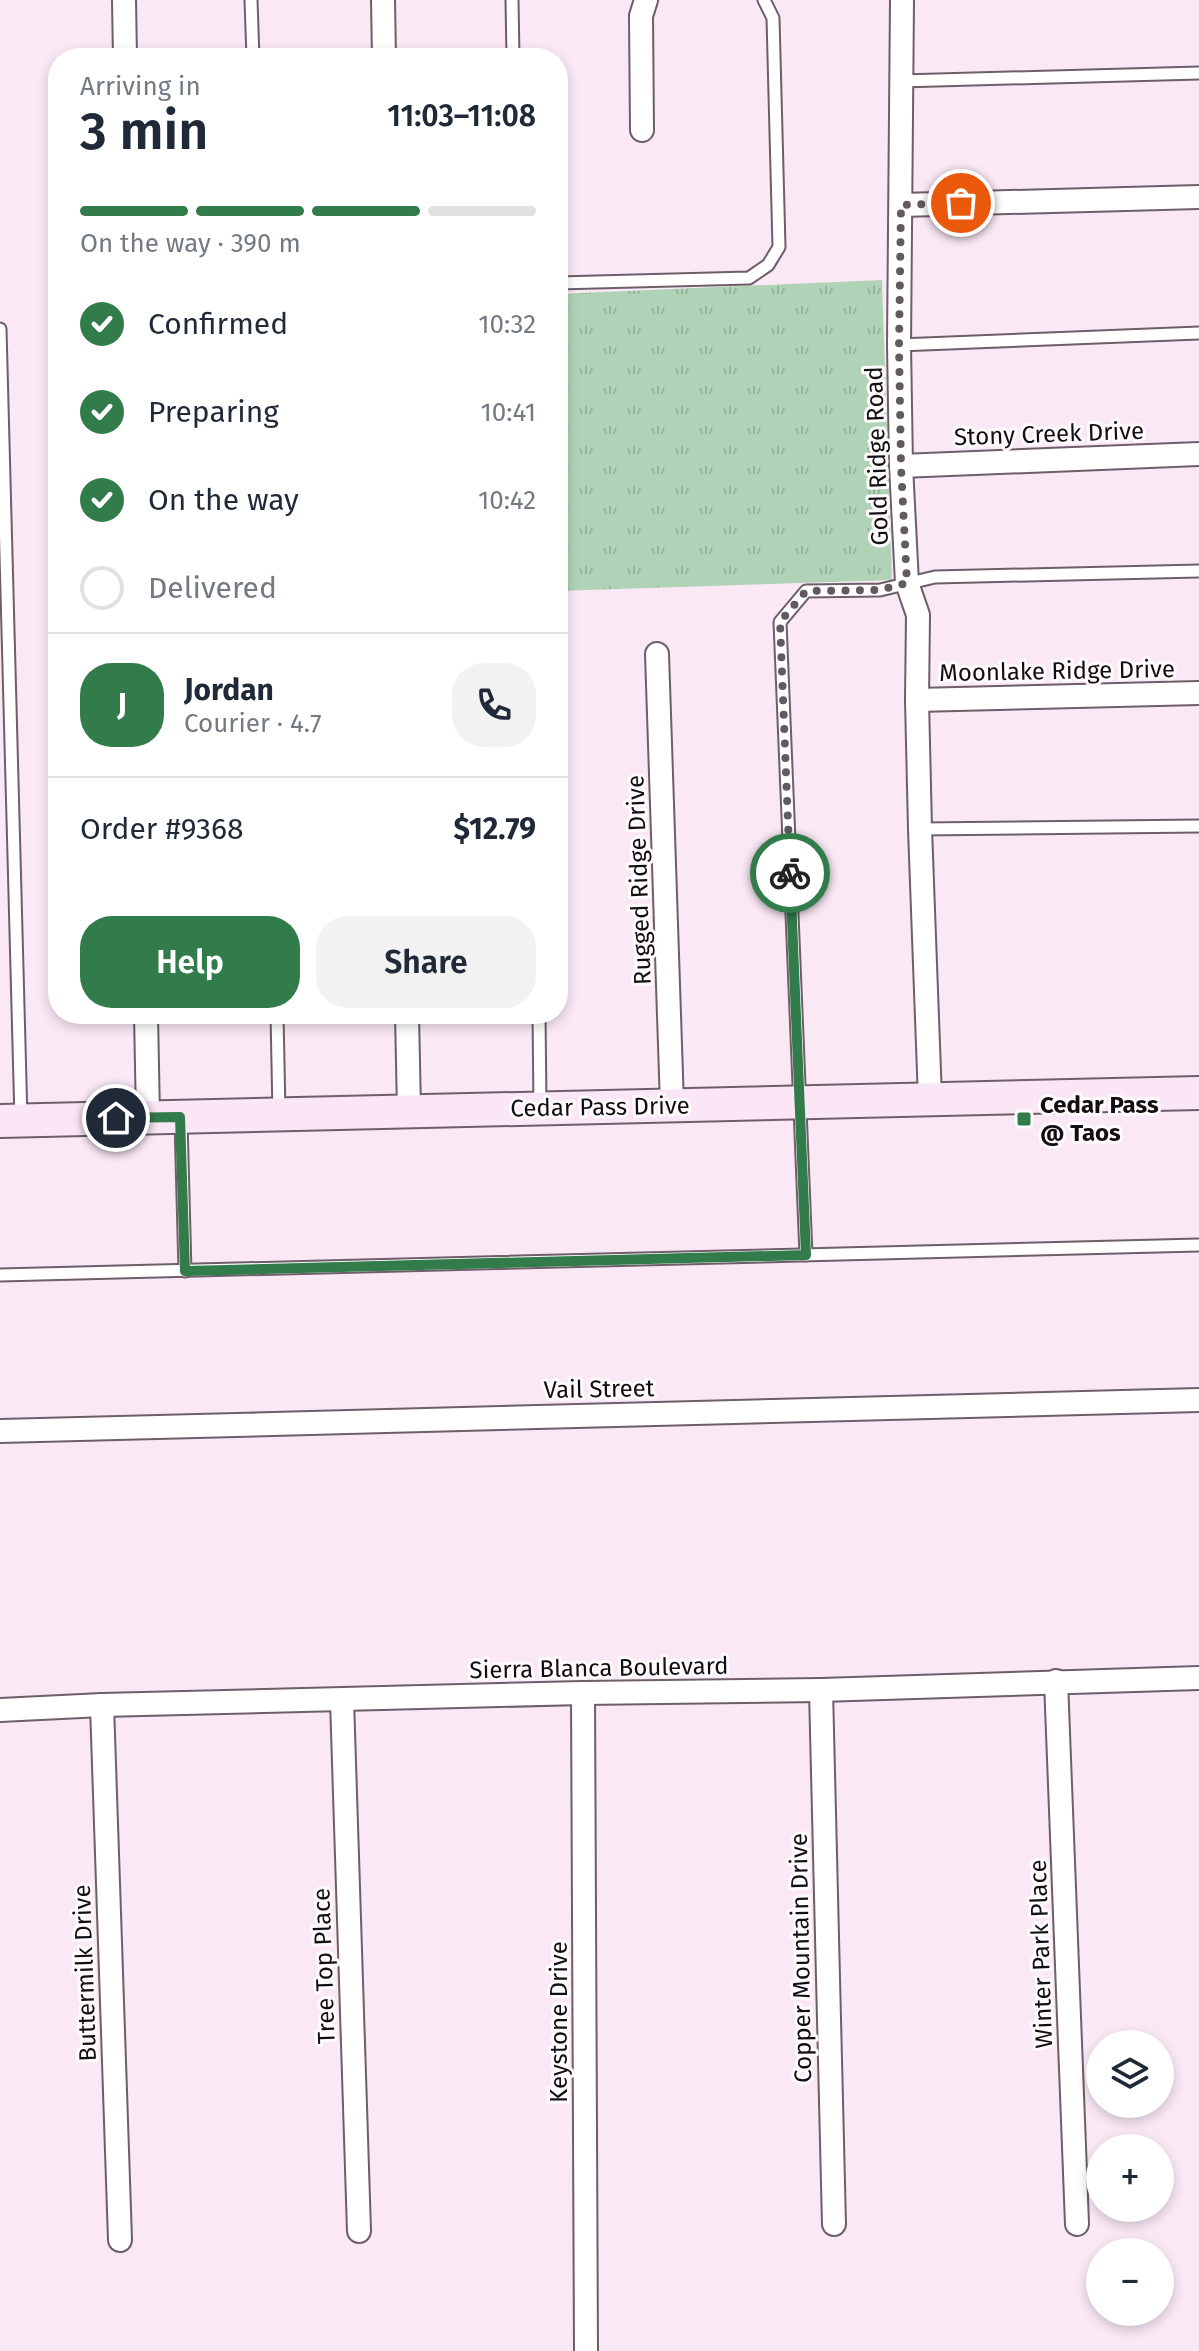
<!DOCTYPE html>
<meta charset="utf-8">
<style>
body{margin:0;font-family:"Fira Sans",sans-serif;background:#f2f2f3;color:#1f2937;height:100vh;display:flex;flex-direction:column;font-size:30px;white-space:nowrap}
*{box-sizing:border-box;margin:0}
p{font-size:26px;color:#747a83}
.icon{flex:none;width:44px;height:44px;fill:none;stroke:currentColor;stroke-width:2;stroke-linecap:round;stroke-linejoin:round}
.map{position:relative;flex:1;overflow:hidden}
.side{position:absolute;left:48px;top:48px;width:520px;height:976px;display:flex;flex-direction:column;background:#fff;border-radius:32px;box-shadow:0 4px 12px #0003}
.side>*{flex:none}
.buttons{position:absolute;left:1086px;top:2030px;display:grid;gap:16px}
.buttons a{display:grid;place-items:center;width:88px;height:88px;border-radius:50%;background:#fff;box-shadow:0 4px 12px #0003;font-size:40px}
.pin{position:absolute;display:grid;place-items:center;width:68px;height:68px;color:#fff;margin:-34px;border:4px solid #fff;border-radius:50%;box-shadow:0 2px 8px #0007}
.courier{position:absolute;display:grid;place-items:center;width:80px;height:80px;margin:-40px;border:6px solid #317c4a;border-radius:50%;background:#fff;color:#222;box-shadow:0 2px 10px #0007}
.headline em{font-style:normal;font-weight:600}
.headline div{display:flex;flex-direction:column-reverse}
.headline{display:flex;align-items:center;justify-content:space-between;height:136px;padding:0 32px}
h1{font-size:52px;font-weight:600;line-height:60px}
.bar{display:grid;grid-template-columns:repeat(4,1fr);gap:12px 8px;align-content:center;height:96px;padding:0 32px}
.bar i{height:10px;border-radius:6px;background:#e0e1e3}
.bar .on{background:#317c4a}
.bar p{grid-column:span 4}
.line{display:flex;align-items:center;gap:20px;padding:0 32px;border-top:2px solid #e0e1e3}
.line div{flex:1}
.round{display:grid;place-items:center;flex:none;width:84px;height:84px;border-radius:32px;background:#f2f2f3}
ol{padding:0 32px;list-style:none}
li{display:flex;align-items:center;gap:24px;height:88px}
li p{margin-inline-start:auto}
li .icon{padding:8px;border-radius:50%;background:#317c4a;color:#fff;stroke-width:4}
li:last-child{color:#747a83}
li i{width:44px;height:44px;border:4px solid #e0e1e3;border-radius:50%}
.action{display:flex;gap:16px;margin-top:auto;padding:16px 32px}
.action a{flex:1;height:92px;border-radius:32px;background:#317c4a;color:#fff;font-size:32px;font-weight:600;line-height:92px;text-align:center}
.action a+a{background:#f2f2f3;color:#1f2937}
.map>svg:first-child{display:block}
.grass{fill:url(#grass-tufts)}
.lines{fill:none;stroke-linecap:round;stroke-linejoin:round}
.lane-casing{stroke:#6d5e69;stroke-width:15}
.street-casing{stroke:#6d5e69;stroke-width:26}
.secondary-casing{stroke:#6d5e69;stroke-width:36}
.lane{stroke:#fff;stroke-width:11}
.street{stroke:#fff;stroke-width:22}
.secondary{stroke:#fbe6f6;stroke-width:32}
.done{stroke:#635a61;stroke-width:8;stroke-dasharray:0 14.4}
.route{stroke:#317c4a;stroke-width:10}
.poi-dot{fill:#317c4a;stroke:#fefbfd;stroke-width:3}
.labels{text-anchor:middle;stroke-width:6;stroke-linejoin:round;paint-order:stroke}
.street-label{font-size:24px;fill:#120d11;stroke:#fefbfd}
.poi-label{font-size:24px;font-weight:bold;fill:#120d11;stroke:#fefbfd;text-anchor:start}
</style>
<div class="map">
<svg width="1199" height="2351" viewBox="0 0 1199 2351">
<defs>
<pattern id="grass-tufts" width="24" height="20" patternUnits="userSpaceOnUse" patternTransform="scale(2)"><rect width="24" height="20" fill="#b0d3b7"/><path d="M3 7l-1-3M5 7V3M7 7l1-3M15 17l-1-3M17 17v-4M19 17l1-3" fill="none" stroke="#96b49c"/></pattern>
</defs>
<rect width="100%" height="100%" fill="#fae9f5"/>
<path class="grass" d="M 882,280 L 892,580 L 558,591 L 558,294 Z"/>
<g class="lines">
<g class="lane-casing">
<g id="lane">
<path d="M 251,0 L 253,58"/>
<path d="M 512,0 L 513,58"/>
<path d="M 901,81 L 1199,73"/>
<path d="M 558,283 L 749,278 L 768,265 L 779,247 L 773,18 L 764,0"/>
<path d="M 0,329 L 21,1120"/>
<path d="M 899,345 L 1199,333"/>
<path d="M 920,829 L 1199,826"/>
<path d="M 277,1014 L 279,1113"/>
<path d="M 539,1014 L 540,1105"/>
<path d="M 181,1121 L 185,1271"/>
<path d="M 806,1255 L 780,622 L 806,591 L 880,590 L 935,577 L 1199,571"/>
<path d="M 0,1275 L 1199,1245"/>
</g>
</g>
<g class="street-casing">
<g id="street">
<path d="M 124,0 L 125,58"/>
<path d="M 383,0 L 384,58"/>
<path d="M 902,0 L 899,345 L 901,466 L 907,583 L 918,615 L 917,700 L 920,829 L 930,1099"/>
<path d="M 642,130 L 641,16 L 646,0"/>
<path d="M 901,205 L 1199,197"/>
<path d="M 901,466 L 1199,454"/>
<path d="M 657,654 L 672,1105"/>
<path d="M 917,700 L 1199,693"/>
<path d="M 146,1014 L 148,1117"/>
<path d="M 407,1014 L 409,1110"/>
<path d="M 0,1431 L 1199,1400"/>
<path d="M 1056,1681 L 1077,2224"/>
<path d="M 821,1690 L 834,2224"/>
<path d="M 583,1693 L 586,2351"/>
<path d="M 342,1700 L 359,2231"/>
<path d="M 102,1705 L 120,2240"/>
<path d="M 0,1710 L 102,1705 L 583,1693 L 821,1690 L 1199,1678"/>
</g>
</g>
<g class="secondary-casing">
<path id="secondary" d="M 0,1121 L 1199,1093"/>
</g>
<use href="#lane" class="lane"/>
<use href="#street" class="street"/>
<use href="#secondary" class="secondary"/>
</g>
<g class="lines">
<path class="done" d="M 790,873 L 780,622 L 806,591 L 880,590 L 907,583 L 901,466 L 899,345 L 901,205 L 961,203"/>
<path class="route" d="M 116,1118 L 180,1117 L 185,1271 L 806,1255 L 790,873"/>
</g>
<rect class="poi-dot" x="1016" y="1111" width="16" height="16" rx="4"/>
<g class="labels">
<g class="street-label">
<text transform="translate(1049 434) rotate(-2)" y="8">Stony Creek Drive</text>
<text transform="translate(877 456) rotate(-92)" y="8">Gold Ridge Road</text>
<text transform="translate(1057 671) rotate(-1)" y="8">Moonlake Ridge Drive</text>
<text transform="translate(639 880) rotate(-92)" y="8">Rugged Ridge Drive</text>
<text transform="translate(600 1107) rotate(-1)" y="8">Cedar Pass Drive</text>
<text transform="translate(599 1389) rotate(-1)" y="8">Vail Street</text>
<text transform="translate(599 1668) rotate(-1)" y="8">Sierra Blanca Boulevard</text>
<text transform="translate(1041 1954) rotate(-92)" y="8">Winter Park Place</text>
<text transform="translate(801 1958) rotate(-91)" y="8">Copper Mountain Drive</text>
<text transform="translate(324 1966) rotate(-92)" y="8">Tree Top Place</text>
<text transform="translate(85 1973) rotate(-92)" y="8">Buttermilk Drive</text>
<text transform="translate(559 2022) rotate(-90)" y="8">Keystone Drive</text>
</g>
<g class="poi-label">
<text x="1040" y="1113">Cedar Pass<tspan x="1040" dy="28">@ Taos</tspan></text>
</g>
</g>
</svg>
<div class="buttons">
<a><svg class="icon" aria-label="layers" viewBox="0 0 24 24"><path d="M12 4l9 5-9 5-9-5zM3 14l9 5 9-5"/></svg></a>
<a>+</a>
<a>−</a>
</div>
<div class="pin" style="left:961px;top:203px;background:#ea580c"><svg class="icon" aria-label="bag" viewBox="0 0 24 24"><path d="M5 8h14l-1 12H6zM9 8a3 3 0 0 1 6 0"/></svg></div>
<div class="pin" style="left:116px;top:1118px;background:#1f2937"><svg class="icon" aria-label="home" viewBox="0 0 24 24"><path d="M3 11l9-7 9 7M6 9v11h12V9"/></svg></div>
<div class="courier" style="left:790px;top:873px"><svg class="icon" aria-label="bike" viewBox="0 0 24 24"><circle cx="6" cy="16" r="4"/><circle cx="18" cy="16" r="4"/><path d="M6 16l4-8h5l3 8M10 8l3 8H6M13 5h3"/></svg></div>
<section class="side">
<div class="headline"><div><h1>3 min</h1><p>Arriving in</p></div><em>11:03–11:08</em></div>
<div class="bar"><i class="on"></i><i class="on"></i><i class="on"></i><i></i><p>On the way · 390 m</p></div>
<ol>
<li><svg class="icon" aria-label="check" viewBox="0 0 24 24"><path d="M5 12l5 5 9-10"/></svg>Confirmed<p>10:32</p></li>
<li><svg class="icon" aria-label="check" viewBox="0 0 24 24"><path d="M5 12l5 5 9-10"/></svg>Preparing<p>10:41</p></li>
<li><svg class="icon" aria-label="check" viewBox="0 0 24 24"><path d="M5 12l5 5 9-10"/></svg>On the way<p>10:42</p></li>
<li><i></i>Delivered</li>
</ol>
<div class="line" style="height:144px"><b class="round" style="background:#317c4a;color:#fff">J</b><div><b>Jordan</b><p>Courier · 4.7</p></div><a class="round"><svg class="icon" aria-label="phone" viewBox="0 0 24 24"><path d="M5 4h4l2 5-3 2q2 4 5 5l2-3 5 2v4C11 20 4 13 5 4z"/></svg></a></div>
<div class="line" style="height:104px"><div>Order #9368</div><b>$12.79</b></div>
<div class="action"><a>Help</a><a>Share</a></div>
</section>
</div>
